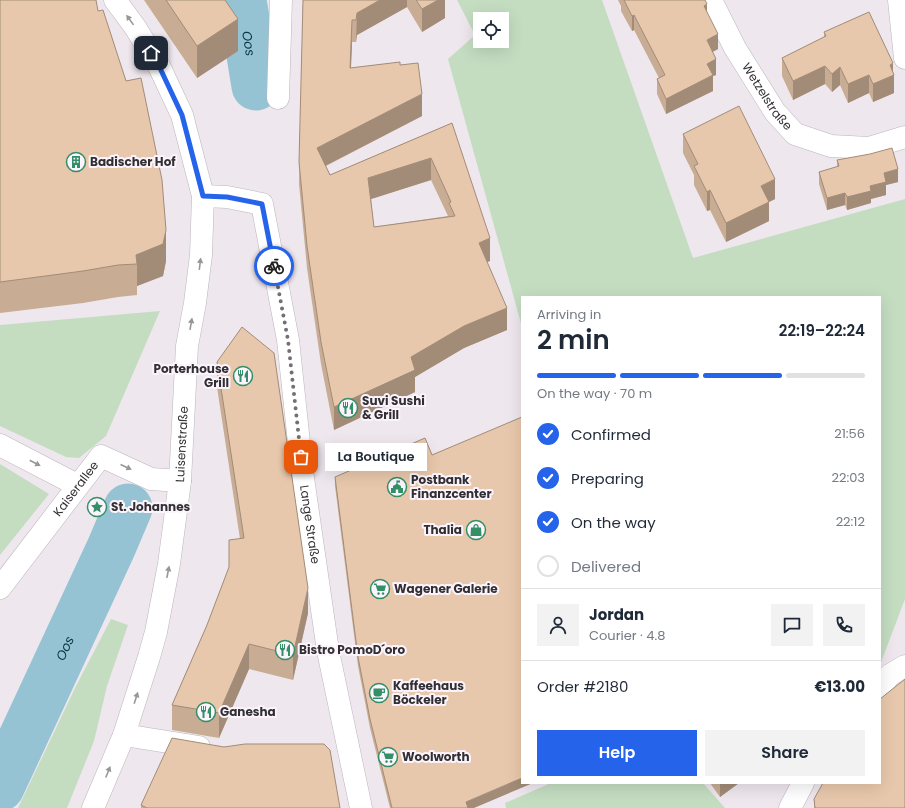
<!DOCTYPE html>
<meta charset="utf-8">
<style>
body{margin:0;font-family:Poppins,sans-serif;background:#f2f2f3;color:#1f2937;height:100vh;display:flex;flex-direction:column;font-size:15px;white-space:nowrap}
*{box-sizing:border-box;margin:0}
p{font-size:13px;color:#747a83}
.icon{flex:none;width:22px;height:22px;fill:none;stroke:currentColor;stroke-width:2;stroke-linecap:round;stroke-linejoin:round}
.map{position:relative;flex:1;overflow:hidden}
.details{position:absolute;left:521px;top:296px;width:360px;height:488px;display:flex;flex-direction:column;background:#fff;border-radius:0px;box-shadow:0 4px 16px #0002}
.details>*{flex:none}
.buttons{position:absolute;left:473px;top:12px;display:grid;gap:8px}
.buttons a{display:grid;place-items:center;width:36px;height:36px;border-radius:0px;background:#fff;box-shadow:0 4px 16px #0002;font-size:20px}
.pin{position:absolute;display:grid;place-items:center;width:34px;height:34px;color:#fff;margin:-17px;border-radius:8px;box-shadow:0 2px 6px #0006}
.courier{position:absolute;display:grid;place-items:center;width:40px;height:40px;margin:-20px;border:3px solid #2563eb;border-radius:50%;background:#fff;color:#222;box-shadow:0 1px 5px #0007}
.bubble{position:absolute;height:28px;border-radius:0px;background:#fff;box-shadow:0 4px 16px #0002;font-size:13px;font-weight:600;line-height:28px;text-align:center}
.summary em{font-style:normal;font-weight:600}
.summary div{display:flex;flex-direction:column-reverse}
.summary{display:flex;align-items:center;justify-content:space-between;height:68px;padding:0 16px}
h1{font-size:26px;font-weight:600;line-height:30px}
.bar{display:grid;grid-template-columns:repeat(4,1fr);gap:6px 4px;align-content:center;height:48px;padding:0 16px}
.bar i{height:5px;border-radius:3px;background:#e0e1e3}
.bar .current{background:#2563eb}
.bar p{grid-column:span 4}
.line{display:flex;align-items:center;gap:10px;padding:0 16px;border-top:1px solid #e0e1e3}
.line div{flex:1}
.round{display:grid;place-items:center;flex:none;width:42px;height:42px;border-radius:0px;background:#f2f2f3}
ol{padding:0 16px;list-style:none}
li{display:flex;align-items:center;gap:12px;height:44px}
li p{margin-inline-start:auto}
li .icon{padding:4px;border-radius:50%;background:#2563eb;color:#fff;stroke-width:4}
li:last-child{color:#747a83}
li i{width:22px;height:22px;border:2px solid #e0e1e3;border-radius:50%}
.cta{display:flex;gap:8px;margin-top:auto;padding:8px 16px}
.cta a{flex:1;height:46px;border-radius:0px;background:#2563eb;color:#fff;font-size:16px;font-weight:600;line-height:46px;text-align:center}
.cta a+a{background:#f2f2f3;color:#1f2937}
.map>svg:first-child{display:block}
.green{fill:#c4ddc1;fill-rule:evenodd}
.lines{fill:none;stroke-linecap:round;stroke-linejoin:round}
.river{stroke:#96c3d3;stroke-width:49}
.minor-casing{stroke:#bcb5bc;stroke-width:23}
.minor{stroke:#fff;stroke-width:22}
.wall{fill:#c8ac94;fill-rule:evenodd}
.shaded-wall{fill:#a28c78}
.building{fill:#e8c8ac;stroke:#a28c78;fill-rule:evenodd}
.oneway{fill:#989798}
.done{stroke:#746f74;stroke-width:4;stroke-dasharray:0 7.2}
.route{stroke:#2563eb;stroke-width:5}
.labels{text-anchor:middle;stroke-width:4;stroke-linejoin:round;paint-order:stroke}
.street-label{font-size:12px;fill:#322f32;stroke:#fbf4fc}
.poi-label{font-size:12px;font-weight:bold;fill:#322f32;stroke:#fbf4fc;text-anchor:start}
.water-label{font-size:13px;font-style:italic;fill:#0e3844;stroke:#fbf4fc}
</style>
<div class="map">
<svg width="905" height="808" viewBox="0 0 905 808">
<rect width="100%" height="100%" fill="#eee7ee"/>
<g class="green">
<path d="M 457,0 L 602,0 L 693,258 L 905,199 L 905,599 L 880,665 L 880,297 L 522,297 L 522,327 L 448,59 L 475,35 ZM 480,19 L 502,19 L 502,41 L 480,41 Z"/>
<path d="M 160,311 L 106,436 L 79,458 L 66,457 L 0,426 L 0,325 Z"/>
<path d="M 0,464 L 49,494 L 0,555 Z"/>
<path d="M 111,619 L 128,625 L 107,686 L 94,741 L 67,808 L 18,808 L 76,686 Z"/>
<path d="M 551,783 L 703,783 L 725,808 L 506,808 L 505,803 Z"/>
</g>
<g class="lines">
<g class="river">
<path id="s1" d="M 242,0 L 256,86"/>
<path id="s2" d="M 0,787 L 111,548 L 128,508"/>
</g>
<g class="minor-casing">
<g id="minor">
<path id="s3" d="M 711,0 L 735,48 L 775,112 L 795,134 L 831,146 L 869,148 L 905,137"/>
<path d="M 899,0 L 905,58"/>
<path d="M 278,98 L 281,0"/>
<path id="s4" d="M 203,196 L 227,197 L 262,204 L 288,340 L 302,471 L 328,651 L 361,808"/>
<path d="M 0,445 L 77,485"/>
<path id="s5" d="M 0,588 L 101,456 L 151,479 L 180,481"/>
<path d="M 880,687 L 890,675 L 905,666"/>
<path d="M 124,735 L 199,747"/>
<path id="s6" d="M 93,808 L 124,735 L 149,657 L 156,632 L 169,564 L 180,481 L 187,346 L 195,303 L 201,255 L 203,196 L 182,115 L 159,66 L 135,27 L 115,0"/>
<path d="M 790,808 L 803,783"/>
</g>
</g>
<use href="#minor" class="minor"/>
</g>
<g class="wall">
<path d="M 0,0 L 98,11 L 166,261 L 163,276 L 137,286 L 137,295 L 118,297 L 83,303 L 0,313 Z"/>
<path d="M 144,0 L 225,0 L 238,51 L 197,78 Z"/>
<path d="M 303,0 L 445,0 L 445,18 L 422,32 L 407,7 L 357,35 L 356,42 L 352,42 L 351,68 L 400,65 L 422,116 L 326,166 L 330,175 L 452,123 L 490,261 L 487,262 L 507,330 L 464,348 L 415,377 L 415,392 L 334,430 L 321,364 L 307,268 L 299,184 ZM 431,180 L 448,216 L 374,227 L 371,199 Z"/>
<path d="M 618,0 L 705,0 L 707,11 L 718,49 L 712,52 L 716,75 L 713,76 L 713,91 L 666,114 L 657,94 L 657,79 L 659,78 L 634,30 L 632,31 L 621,11 L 621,6 Z"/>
<path d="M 824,32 L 893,71 L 894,93 L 873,102 L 869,93 L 848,103 L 840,85 L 832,92 L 825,84 L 793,100 L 782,76 L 782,58 L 824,37 Z"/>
<path d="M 683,134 L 775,199 L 769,202 L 769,221 L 726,242 L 710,210 L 707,211 L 694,185 L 694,175 L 683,153 Z"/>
<path d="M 837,160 L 898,182 L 886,185 L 886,195 L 871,199 L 871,203 L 847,210 L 845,205 L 827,210 L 819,184 L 819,172 L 837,167 Z"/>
<path d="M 217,362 L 308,613 L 293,680 L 249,669 L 219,738 L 172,730 L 172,705 L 207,625 L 240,539 L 217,387 Z"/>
<path d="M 335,477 L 474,808 L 390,808 L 370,728 L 358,666 L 335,486 Z"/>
<path d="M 710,783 L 739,783 L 720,797 Z"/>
<path d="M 814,799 L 905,808 L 814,808 Z"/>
<path d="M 141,805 L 340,808 L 141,808 Z"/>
</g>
<g class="shaded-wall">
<path d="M 380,0 L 407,0 L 407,7 L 357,35 L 356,42 L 357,13 Z"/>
<path d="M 438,0 L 445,0 L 445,18 L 422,32 L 422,9 Z"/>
<path d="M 707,4 L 707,19 L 704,6 Z"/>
<path d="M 634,15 L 634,30 L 632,31 L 632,16 Z"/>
<path d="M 238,19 L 238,51 L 197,78 L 197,46 Z"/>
<path d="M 352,20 L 352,42 L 350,90 L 350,68 Z"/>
<path d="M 718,34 L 718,49 L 707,55 L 707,40 Z"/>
<path d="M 716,59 L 716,75 L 713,76 L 713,91 L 666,114 L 666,99 L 707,64 Z"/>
<path d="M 893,63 L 893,75 L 894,75 L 894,93 L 873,102 L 873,84 L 890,65 Z"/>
<path d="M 825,66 L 825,84 L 793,100 L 793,81 Z"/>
<path d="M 840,67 L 840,85 L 832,92 L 832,74 Z"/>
<path d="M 869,75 L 869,93 L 848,103 L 848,84 Z"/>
<path d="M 422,94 L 422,116 L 317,170 L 317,148 Z"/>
<path d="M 431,158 L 431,180 L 368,200 L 368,178 Z"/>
<path d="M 898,169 L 898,182 L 886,185 L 886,195 L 871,199 L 871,203 L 847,210 L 847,197 L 870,186 L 884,173 Z"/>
<path d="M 775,179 L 775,199 L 765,204 L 769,202 L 769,221 L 726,242 L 726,223 L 761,186 Z"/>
<path d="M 710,190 L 710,210 L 707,211 L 707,192 Z"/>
<path d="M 845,193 L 845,205 L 827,210 L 827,198 Z"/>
<path d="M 166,230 L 166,261 L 163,276 L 137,286 L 137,264 L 136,255 Z"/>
<path d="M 490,238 L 490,261 L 479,265 L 479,243 Z"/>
<path d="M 507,308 L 507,330 L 464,348 L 415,377 L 415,392 L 334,430 L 334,407 L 411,357 L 464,326 Z"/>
<path d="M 308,588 L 308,613 L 293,680 L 293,655 Z"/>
<path d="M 249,644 L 249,669 L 219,738 L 219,713 Z"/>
<path d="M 522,778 L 522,783 L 533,783 L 474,808 L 466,808 L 466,802 Z"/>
<path d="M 721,783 L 739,783 L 720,797 L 720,784 Z"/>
</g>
<g class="building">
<path d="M 0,0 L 96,0 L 98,11 L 103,10 L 126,81 L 141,78 L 162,180 L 166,230 L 163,244 L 136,255 L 137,264 L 118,265 L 83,271 L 0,282 Z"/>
<path d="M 166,0 L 225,0 L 238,19 L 197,46 Z"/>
<path d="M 303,0 L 380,0 L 357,13 L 356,20 L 352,20 L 350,68 L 400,62 L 400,65 L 418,63 L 422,94 L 317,148 L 330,175 L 452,123 L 490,238 L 479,243 L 507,308 L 464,326 L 411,357 L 415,370 L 334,407 L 321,342 L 307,246 L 299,162 ZM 431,158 L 451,202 L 449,203 L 455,216 L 374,227 L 368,178 Z"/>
<path d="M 416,0 L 438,0 L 422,9 Z"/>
<path d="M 624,0 L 705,0 L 707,4 L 704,6 L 718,34 L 707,40 L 716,59 L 707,64 L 713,75 L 666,99 L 657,79 L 665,75 L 634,15 L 632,16 Z"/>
<path d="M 869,12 L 893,63 L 890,65 L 894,75 L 873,84 L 869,75 L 848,84 L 840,67 L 832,74 L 825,66 L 793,81 L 782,58 L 826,36 L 824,32 Z"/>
<path d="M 739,106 L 775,179 L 761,186 L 769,202 L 726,223 L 710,190 L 707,192 L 694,166 L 698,164 L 683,134 Z"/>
<path d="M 892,148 L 898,169 L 884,173 L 886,182 L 870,186 L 871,191 L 847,197 L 845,193 L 827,198 L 819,172 L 839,166 L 837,160 L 870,154 Z"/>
<path d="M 242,327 L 274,353 L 308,588 L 293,655 L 249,644 L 219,713 L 172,705 L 207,625 L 229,567 L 229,540 L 244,538 L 217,362 Z"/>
<path d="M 522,417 L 522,778 L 466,802 L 468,808 L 392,808 L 370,719 L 358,657 L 335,477 L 425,438 L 432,455 Z"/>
<path d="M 905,679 L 905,808 L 815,808 L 814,799 L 823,783 L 880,783 L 880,699 Z"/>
<path d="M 172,738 L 224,747 L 245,744 L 324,744 L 330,750 L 340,808 L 147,808 L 141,805 Z"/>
</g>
<defs><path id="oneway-solid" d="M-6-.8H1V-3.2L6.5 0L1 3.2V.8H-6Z"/></defs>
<g class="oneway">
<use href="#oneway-solid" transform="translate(130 20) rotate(-126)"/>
<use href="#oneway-solid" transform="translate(200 264) rotate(-83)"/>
<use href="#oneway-solid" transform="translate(191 324) rotate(-80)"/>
<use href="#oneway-solid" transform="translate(35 463) rotate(28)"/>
<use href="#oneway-solid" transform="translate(126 467) rotate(25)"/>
<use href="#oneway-solid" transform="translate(168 572) rotate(-79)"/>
<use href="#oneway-solid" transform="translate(136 698) rotate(-72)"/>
<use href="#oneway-solid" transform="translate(108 772) rotate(-68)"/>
</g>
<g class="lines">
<path class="done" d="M 274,266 L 288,340 L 301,457"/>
<path class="route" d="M 151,53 L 159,66 L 182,115 L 203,196 L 227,197 L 262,204 L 274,266"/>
</g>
<defs>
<g id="building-ring" transform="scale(1)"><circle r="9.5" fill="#fbf4fc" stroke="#328f66" stroke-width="1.5"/><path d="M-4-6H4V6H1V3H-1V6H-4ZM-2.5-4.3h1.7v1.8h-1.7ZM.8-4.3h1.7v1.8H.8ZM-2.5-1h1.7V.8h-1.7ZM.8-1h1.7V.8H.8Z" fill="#328f66"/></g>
<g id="restaurant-ring" transform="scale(1)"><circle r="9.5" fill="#fbf4fc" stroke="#328f66" stroke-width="1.5"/><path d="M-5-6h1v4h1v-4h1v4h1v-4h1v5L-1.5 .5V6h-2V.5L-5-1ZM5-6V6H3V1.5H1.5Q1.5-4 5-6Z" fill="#328f66"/></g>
<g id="civic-ring" transform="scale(1)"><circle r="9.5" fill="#fbf4fc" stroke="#328f66" stroke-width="1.5"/><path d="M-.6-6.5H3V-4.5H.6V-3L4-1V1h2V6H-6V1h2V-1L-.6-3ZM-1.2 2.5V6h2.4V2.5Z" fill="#328f66"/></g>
<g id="sight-ring" transform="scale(1)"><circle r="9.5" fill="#fbf4fc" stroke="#328f66" stroke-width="1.5"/><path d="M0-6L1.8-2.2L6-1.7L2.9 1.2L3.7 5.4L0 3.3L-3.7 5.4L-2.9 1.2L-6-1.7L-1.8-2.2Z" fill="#328f66"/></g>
<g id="shop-ring" transform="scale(1)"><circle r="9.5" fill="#fbf4fc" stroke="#328f66" stroke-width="1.5"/><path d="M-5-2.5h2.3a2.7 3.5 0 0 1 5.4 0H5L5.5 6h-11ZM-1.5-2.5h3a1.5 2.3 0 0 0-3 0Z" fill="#328f66"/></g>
<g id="supermarket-ring" transform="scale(1)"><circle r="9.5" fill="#fbf4fc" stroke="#328f66" stroke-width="1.5"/><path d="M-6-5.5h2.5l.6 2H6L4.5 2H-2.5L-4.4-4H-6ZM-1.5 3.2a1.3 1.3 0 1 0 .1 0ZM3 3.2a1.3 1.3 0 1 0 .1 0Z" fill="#328f66"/></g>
<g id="cafe-ring" transform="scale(1)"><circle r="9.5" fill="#fbf4fc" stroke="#328f66" stroke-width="1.5"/><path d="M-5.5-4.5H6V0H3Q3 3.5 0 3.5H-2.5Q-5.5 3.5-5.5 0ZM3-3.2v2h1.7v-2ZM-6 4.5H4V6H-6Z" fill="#328f66"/></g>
</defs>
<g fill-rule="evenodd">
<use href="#building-ring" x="76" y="162"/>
<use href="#restaurant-ring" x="243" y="376"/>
<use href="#restaurant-ring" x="348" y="408"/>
<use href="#civic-ring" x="397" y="487"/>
<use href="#sight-ring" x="97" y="507"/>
<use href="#shop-ring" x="476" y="530"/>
<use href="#supermarket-ring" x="380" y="589"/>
<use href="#restaurant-ring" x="285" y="650"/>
<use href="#cafe-ring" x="379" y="693"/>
<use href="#restaurant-ring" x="206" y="712"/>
<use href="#supermarket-ring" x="388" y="757"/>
</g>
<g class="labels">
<g class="street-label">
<text dy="4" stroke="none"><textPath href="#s3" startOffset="112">Wetzelstraße</textPath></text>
<text dy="4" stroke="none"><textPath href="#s6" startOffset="377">Luisenstraße</textPath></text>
<text dy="4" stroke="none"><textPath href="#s5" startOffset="125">Kaiserallee</textPath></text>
<text dy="4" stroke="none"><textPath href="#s4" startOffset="384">Lange Straße</textPath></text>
</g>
<g class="poi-label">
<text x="90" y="166">Badischer Hof</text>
<text x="229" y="373" text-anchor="end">Porterhouse<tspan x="229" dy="14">Grill</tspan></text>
<text x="362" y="405">Suvi Sushi<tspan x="362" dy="14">&amp; Grill</tspan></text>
<text x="411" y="484">Postbank<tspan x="411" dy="14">Finanzcenter</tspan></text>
<text x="111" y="511">St. Johannes</text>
<text x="462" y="534" text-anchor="end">Thalia</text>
<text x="394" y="593">Wagener Galerie</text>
<text x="299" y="654">Bistro PomoD´oro</text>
<text x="393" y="690">Kaffeehaus<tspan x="393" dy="14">Böckeler</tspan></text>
<text x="220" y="716">Ganesha</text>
<text x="402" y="761">Woolworth</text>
</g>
<g class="water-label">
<text dy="5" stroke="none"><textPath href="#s1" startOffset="44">Oos</textPath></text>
<text dy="5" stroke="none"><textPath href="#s2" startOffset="153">Oos</textPath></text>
</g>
</g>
</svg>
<div class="buttons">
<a><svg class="icon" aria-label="locate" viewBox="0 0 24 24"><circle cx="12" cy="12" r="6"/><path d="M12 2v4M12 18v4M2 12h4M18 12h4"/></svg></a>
</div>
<div class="pin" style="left:301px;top:457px;background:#ea580c"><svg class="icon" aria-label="bag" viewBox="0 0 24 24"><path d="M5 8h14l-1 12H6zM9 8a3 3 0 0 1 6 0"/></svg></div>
<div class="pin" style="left:151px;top:53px;background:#1f2937"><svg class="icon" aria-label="home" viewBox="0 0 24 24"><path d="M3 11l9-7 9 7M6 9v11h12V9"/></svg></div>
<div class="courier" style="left:274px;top:266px"><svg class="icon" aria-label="bike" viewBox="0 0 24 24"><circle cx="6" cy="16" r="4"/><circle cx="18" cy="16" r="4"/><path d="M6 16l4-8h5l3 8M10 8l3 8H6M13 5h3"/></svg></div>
<div class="bubble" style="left:325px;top:443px;width:102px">La Boutique</div>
<section class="details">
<div class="summary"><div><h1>2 min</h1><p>Arriving in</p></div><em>22:19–22:24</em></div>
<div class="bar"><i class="current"></i><i class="current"></i><i class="current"></i><i></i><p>On the way · 70 m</p></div>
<ol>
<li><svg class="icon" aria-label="check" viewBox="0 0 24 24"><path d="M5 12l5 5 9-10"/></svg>Confirmed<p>21:56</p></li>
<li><svg class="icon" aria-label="check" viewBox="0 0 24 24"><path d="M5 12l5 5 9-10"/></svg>Preparing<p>22:03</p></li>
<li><svg class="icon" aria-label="check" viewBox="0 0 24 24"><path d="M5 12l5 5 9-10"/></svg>On the way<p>22:12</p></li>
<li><i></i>Delivered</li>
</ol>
<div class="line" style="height:72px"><a class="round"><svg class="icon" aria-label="person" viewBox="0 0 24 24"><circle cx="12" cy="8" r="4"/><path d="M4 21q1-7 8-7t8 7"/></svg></a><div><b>Jordan</b><p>Courier · 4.8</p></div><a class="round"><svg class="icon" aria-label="chat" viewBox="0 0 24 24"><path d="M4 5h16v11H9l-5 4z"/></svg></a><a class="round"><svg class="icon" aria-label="phone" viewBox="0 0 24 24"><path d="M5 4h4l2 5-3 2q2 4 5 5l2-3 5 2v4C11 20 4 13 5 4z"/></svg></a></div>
<div class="line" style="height:52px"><div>Order #2180</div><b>€13.00</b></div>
<div class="cta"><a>Help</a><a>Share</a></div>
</section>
</div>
